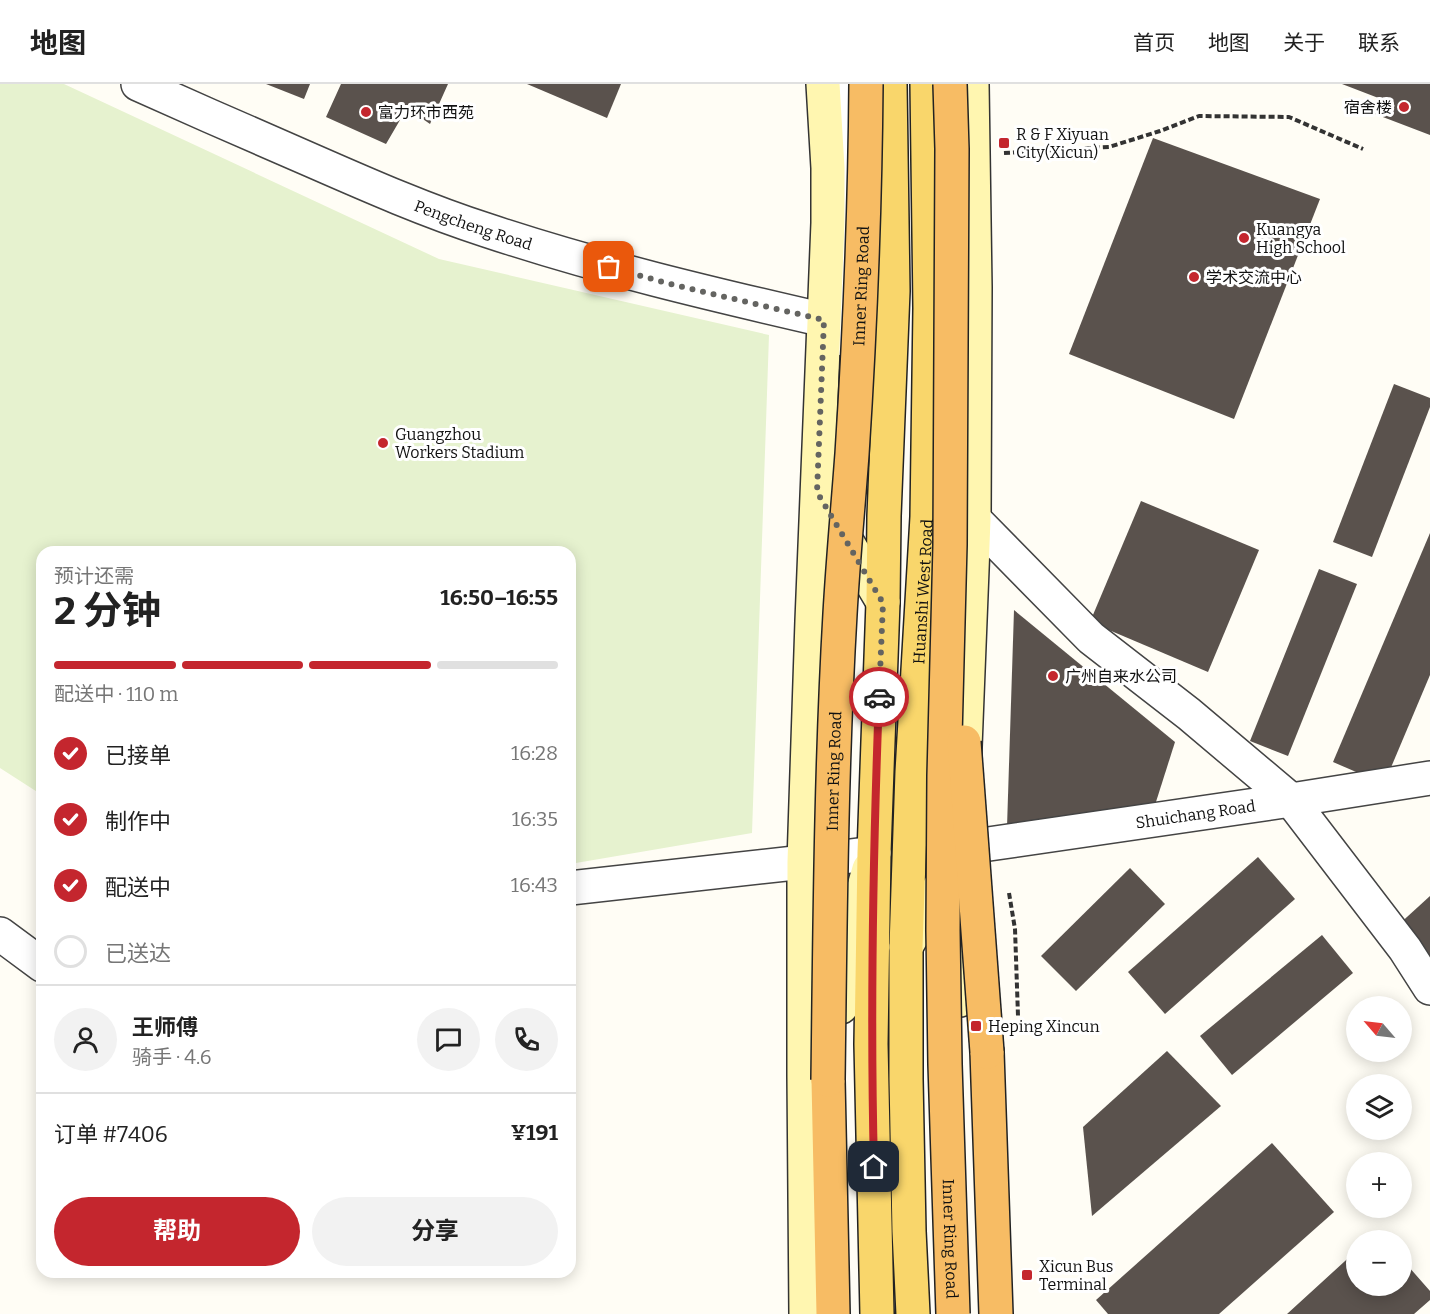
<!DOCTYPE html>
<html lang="zh">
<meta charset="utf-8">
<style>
body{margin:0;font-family:Bitter,"Noto Sans SC",serif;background:#f2f2f2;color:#222;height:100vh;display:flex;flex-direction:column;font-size:22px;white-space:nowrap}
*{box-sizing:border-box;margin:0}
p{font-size:20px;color:#767676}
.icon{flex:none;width:33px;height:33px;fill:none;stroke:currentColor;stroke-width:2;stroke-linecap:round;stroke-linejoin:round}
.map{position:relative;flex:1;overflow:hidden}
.sheet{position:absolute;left:36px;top:462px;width:540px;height:732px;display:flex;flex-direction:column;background:#fff;border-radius:18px;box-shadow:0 3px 15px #0003}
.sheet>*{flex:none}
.needle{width:39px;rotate:298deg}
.fabs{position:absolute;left:1346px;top:912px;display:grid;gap:12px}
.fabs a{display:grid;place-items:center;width:66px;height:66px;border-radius:50%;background:#fff;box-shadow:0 3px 15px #0003;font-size:30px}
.pin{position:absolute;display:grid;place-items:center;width:51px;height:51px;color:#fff;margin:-26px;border-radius:12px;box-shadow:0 3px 9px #0006}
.courier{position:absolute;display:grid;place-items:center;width:60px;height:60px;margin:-30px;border:4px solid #c4262e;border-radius:50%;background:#fff;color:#222;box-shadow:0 2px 8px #0007}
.head em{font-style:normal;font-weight:700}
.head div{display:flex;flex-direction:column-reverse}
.head{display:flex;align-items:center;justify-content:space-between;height:102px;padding:0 18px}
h1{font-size:39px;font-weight:700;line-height:45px}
.bar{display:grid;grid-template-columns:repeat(4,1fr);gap:9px 6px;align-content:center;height:72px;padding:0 18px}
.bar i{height:8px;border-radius:4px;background:#e0e0e0}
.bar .selected{background:#c4262e}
.bar p{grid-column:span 4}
.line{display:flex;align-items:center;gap:15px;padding:0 18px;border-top:2px solid #e0e0e0}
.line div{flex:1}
.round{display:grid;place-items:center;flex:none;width:63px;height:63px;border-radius:32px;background:#f2f2f2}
ol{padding:0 18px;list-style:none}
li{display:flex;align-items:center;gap:18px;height:66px}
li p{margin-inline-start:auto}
li .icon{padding:6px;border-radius:50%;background:#c4262e;color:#fff;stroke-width:4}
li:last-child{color:#767676}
li i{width:33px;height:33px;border:3px solid #e0e0e0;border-radius:50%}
.cta{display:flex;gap:12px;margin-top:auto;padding:12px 18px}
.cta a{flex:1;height:69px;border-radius:36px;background:#c4262e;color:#fff;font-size:24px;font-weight:700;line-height:69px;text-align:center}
.cta a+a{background:#f2f2f2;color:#222}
header{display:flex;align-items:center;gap:36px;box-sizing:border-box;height:84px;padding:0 30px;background:#fff;border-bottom:2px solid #e0e0e0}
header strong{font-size:28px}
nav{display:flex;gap:33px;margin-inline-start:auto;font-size:21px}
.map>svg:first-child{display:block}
.pitch{fill:#e6f2cf}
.building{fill:#5a524d}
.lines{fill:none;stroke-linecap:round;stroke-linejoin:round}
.minor-casing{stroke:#444;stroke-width:36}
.tertiary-casing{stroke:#444;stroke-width:36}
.secondary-casing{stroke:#333;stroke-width:36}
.primary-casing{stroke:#222;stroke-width:36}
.trunk-casing{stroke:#222;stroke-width:36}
.path{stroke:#333;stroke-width:4;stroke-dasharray:6 3;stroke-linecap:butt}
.minor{stroke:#fff;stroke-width:33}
.tertiary{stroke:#fff;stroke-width:33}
.secondary{stroke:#fff6b0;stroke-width:33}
.primary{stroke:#f9d66b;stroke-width:33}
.trunk{stroke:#f7bc64;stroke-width:33}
.trunk-bridge-casing{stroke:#222;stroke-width:36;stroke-linecap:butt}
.path-bridge{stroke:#333;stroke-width:4;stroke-dasharray:6 3;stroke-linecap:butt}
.trunk-bridge{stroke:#f7bc64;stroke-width:33}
.done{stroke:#646461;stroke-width:6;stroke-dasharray:0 10.8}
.route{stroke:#c4262e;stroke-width:8}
.poi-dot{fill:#c4262e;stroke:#fff;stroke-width:2}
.labels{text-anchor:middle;stroke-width:6;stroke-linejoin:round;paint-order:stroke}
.poi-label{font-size:16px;fill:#111;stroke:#fff;text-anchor:start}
.street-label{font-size:16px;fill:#111;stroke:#fff}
</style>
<header>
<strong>地图</strong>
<nav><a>首页</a><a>地图</a><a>关于</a><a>联系</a></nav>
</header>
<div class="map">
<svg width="1430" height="1230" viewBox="0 0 1430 1230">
<rect width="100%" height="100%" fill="#fffdf5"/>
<path class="pitch" d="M 0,0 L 64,0 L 439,175 L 769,251 L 752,749 L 570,780 L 570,468 L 42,468 L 42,711 L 0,684 Z"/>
<g class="building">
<path d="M 266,0 L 310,0 L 304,15 Z"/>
<path d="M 341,0 L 448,0 L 430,40 L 407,24 L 386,60 L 326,33 Z"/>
<path d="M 527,0 L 621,0 L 607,34 Z"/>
<path d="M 1342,0 L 1430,0 L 1430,51 L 1375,30 L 1381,15 Z"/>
<path d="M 1153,54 L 1320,115 L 1234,335 L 1069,270 Z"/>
<path d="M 1394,300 L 1430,314 L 1430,323 L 1372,473 L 1333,458 Z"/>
<path d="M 1141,417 L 1259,466 L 1208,588 L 1090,538 Z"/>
<path d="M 1430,449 L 1430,591 L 1384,700 L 1333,678 Z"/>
<path d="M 1319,485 L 1357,500 L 1288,672 L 1250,657 Z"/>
<path d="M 1014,526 L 1175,658 L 1155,721 L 1007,743 Z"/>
<path d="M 1258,773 L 1295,815 L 1165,930 L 1128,888 Z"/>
<path d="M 1130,784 L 1165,820 L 1076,907 L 1041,872 Z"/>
<path d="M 1430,812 L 1430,881 L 1396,843 Z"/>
<path d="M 1322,851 L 1353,889 L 1232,991 L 1200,952 Z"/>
<path d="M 1167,967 L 1221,1022 L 1092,1132 L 1083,1043 Z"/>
<path d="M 1272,1059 L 1334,1128 L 1219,1230 L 1108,1230 L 1096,1216 Z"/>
<path d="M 1377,1148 L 1385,1156 L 1367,1156 Z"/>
<path d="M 1356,1167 L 1356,1202 L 1401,1202 L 1401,1174 L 1430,1207 L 1430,1216 L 1414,1230 L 1287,1230 Z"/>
</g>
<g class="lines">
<g class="minor-casing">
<g id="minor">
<path d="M 836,255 L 842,203 L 846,158 L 845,99 L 845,0"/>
<path d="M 974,435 L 1091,554 L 1189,630 L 1291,716 L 1405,865 L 1430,904"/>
<path id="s1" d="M 961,764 L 1291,716 L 1430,694"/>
<path d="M 570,804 L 804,778 L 874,769"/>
<path d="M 0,850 L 42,881"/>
</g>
</g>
<g class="tertiary-casing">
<g id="tertiary">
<path id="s2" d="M 138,0 C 196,26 255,52 313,77 C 370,102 427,127 486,146 C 597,183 711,210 824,236"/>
</g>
</g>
<g class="secondary-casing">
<g id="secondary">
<path d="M 837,441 L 883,518"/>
<path d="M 964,688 L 974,435 L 975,203 L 972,0"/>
<path d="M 906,863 L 949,786"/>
<path d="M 960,916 L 960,784"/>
<path d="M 841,923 C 844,875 856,831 869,785"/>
<path d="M 806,1230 L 804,991 L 804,778 L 812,537 L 828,139 L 828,84 L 823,0"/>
</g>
</g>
<g class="primary-casing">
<g id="primary">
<path d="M 877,1230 L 871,960 L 874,769 L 883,518 L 884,432 L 893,207 L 890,0"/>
<path id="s3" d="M 913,1230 L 909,1147 L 906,995 L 906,863 L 912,688 L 927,433 L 930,224 L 927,0"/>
</g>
</g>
<g class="trunk-casing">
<g id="trunk">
<path d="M 987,968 L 996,1230"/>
<path d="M 828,996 L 833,1230"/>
</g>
</g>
<path class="path" d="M 1004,69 L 1109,63 L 1160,47 L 1199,32 L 1289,33 L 1363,65"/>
<use href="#minor" class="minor"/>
<use href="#tertiary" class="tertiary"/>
<use href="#secondary" class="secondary"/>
<use href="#primary" class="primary"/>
<use href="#trunk" class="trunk"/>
<g class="trunk-bridge-casing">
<g id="trunk-bridge">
<path id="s4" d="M 950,0 L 952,65 L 951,261 L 950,461 L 944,692 L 943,847 L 945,980 L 953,1230"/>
<path d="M 964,658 L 987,968"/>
<path id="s5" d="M 828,996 C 830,841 831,685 840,530 C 843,477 848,424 852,370 C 860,247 865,123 866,0"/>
</g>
</g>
<path class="path-bridge" d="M 1009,809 L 1015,845 L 1018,932"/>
<use href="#trunk-bridge" class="trunk-bridge"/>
</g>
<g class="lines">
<path class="done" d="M 609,183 L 674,201 L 824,236 L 817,408 L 883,519 L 879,613"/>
<path class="route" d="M 874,1083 C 870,926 873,770 879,613"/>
</g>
<g class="poi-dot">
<circle cx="1404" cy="23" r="6"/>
<circle cx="366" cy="28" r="6"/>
<rect x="998" y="53" width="12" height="12" rx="3"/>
<circle cx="1244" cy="154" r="6"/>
<circle cx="1194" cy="193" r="6"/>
<circle cx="383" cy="359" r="6"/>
<circle cx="1053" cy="592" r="6"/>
<rect x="970" y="936" width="12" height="12" rx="3"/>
<rect x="1021" y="1185" width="12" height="12" rx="3"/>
</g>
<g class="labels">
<g class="poi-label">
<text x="1392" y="29" text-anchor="end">宿舍楼</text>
<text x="378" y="34">富力环市西苑</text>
<text x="1016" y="56">R &amp; F Xiyuan<tspan x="1016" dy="18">City(Xicun)</tspan></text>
<text x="1256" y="151">Kuangya<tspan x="1256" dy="18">High School</tspan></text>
<text x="1206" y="199">学术交流中心</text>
<text x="395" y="356">Guangzhou<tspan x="395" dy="18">Workers Stadium</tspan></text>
<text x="1065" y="598">广州自来水公司</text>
<text x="988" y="948">Heping Xincun</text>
<text x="1039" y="1188">Xicun Bus<tspan x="1039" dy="18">Terminal</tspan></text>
</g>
<g class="street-label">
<text dy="6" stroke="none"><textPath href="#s2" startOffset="364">Pengcheng Road</textPath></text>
<text dy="6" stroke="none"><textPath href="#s5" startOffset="795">Inner Ring Road</textPath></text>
<text dy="6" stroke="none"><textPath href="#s3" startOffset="723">Huanshi West Road</textPath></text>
<text dy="6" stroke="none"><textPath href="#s5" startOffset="309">Inner Ring Road</textPath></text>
<text dy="6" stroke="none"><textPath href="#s1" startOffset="237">Shuichang Road</textPath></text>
<text dy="6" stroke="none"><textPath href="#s4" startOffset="1155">Inner Ring Road</textPath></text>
</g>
</g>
</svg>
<div class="fabs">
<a><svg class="needle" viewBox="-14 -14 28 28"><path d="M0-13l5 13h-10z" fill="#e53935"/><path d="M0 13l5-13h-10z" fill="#767676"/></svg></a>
<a><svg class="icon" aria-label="layers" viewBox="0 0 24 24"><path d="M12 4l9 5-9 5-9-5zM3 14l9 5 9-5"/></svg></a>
<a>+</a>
<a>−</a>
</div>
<div class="pin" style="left:609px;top:183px;background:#ea580c"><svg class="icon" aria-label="bag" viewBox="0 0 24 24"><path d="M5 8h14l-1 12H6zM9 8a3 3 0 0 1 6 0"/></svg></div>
<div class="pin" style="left:874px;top:1083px;background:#1f2937"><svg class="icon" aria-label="home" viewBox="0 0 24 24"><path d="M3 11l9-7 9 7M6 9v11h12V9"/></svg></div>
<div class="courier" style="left:879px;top:613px"><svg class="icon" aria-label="car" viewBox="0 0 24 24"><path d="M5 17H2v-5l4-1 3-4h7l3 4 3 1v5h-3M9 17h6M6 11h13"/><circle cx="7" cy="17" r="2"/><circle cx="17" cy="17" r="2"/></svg></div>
<section class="sheet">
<div class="head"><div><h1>2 分钟</h1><p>预计还需</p></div><em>16:50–16:55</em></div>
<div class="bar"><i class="selected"></i><i class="selected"></i><i class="selected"></i><i></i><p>配送中 · 110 m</p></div>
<ol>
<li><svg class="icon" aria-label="check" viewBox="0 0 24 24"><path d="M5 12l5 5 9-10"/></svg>已接单<p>16:28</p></li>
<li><svg class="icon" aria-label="check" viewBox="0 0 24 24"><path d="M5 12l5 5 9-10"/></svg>制作中<p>16:35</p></li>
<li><svg class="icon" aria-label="check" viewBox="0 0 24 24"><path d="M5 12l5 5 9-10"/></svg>配送中<p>16:43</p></li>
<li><i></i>已送达</li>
</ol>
<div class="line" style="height:108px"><a class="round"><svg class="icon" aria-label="person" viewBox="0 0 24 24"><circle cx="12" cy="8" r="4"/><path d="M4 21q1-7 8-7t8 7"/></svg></a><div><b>王师傅</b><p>骑手 · 4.6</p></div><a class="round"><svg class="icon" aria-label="chat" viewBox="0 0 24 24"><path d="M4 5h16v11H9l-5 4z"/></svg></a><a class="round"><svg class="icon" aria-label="phone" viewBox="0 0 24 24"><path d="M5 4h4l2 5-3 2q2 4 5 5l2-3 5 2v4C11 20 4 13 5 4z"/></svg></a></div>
<div class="line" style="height:78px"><div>订单 #7406</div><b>¥191</b></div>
<div class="cta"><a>帮助</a><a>分享</a></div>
</section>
</div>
